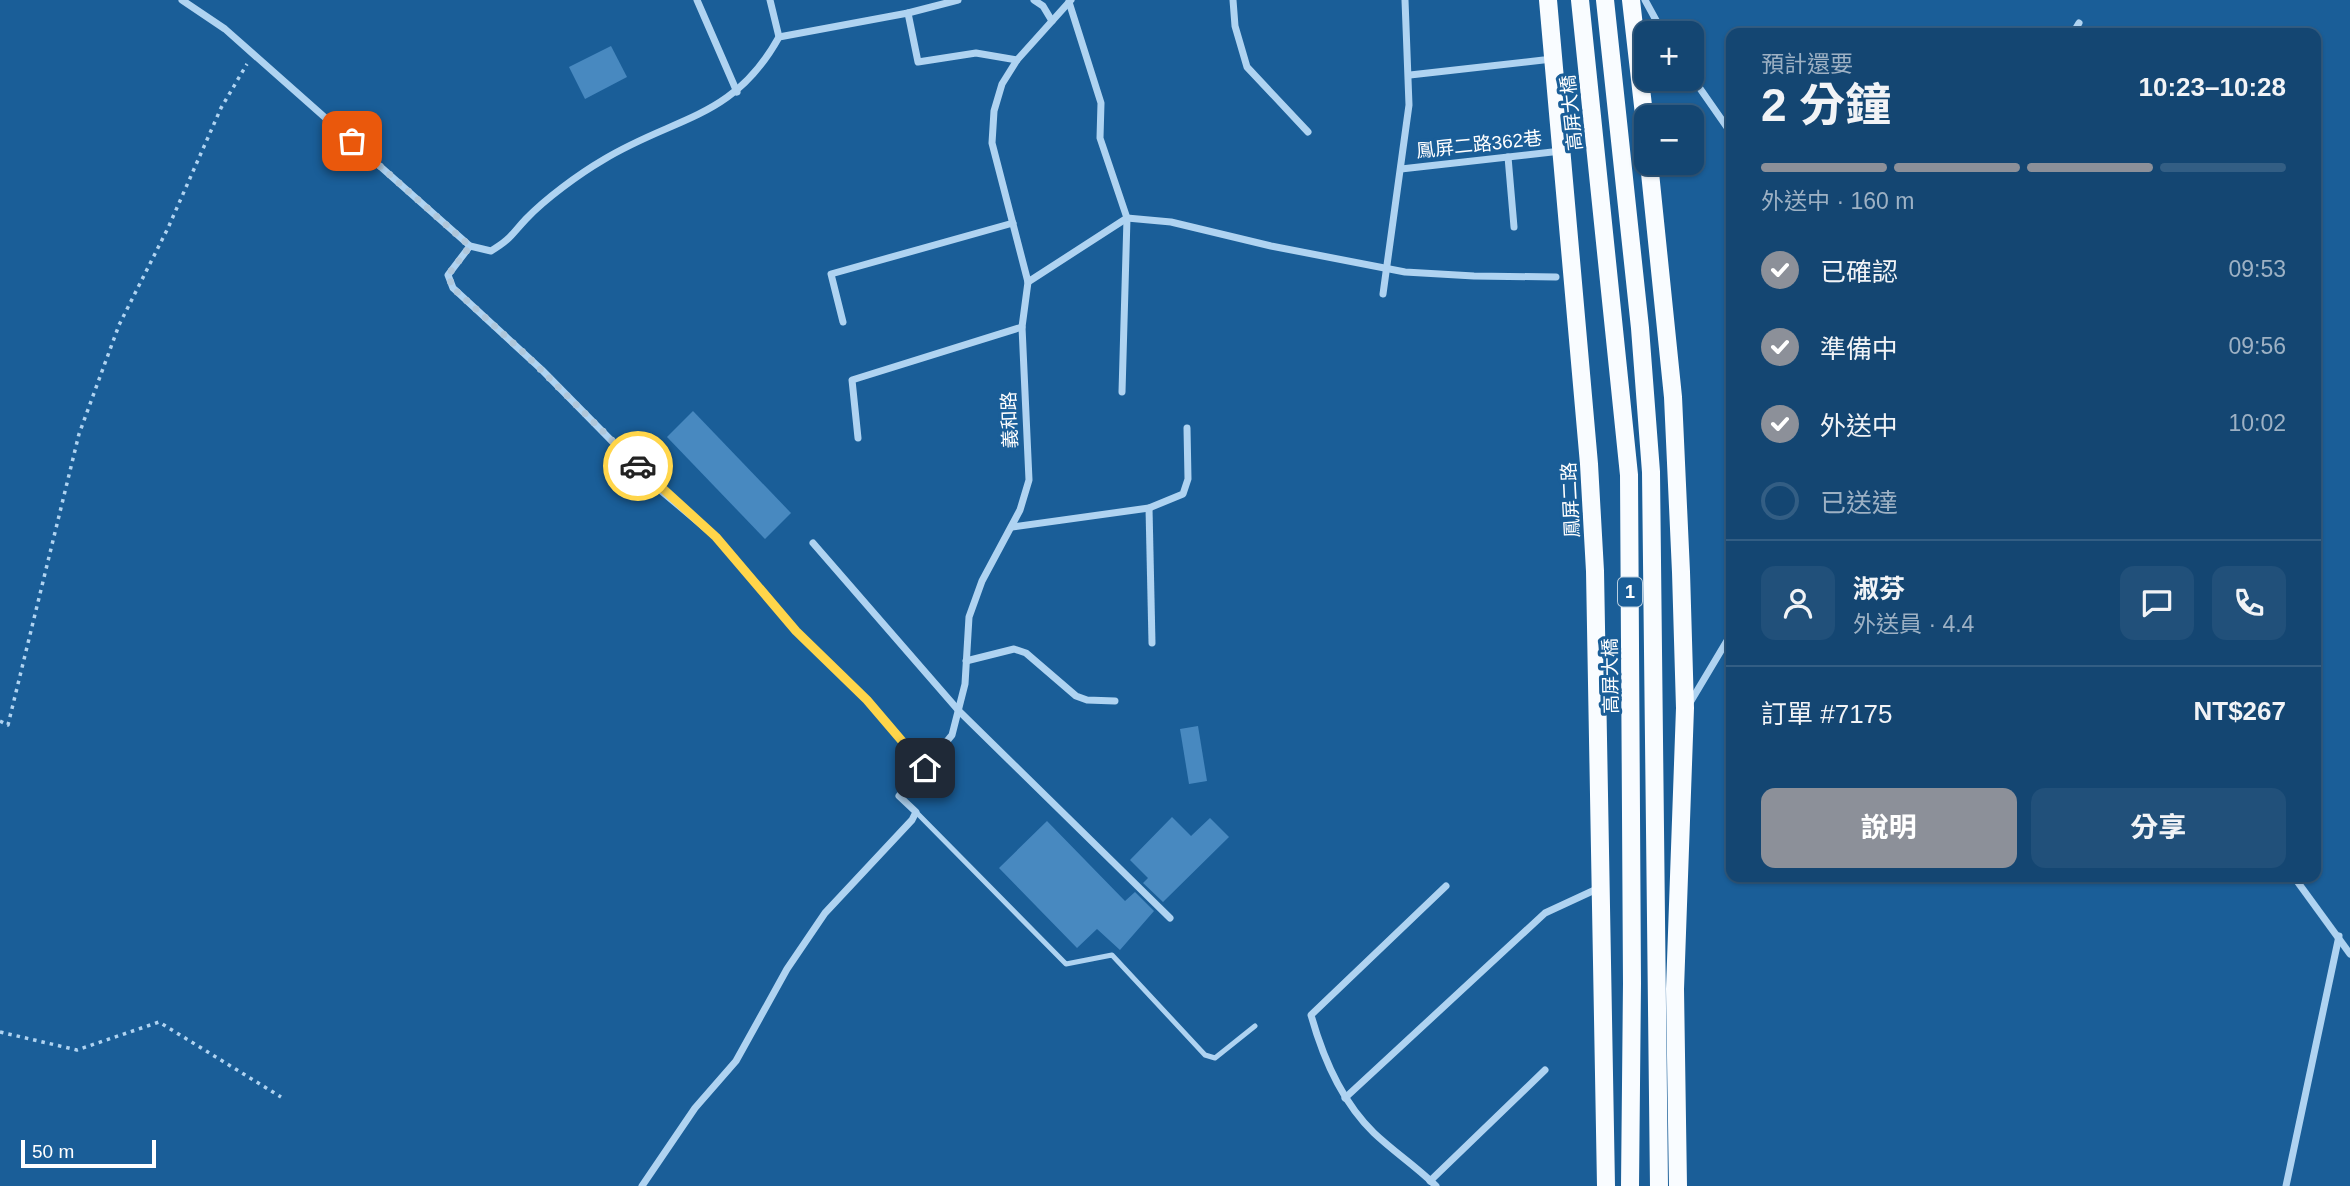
<!DOCTYPE html>
<html lang="zh-TW">
<meta charset="utf-8">
<style>
body{margin:0;font-family:Helvetica,"Noto Sans TC",sans-serif;background:#21507a;color:#f1f3f6;height:100vh;display:flex;flex-direction:column;font-size:26px;white-space:nowrap}
*{box-sizing:border-box;margin:0}
p{font-size:23px;color:#9db1c4}
.icon{flex:none;width:38px;height:38px;fill:none;stroke:currentColor;stroke-width:2;stroke-linecap:round;stroke-linejoin:round}
.map{position:relative;flex:1;overflow:hidden}
.side{position:absolute;left:1726px;top:28px;width:595px;height:854px;display:flex;flex-direction:column;background:#144672;border-radius:14px;box-shadow:0 2px 5px #0004,0 0 0 2px #335e84}
.side>*{flex:none}
.controls{position:absolute;left:1634px;top:21px;display:grid;gap:14px}
.controls a{display:grid;place-items:center;width:70px;height:70px;border-radius:14px;background:#144672;box-shadow:0 2px 5px #0004,0 0 0 2px #335e84;font-size:35px}
.scale{position:absolute;left:21px;bottom:18px;width:135px;box-sizing:border-box;padding-left:7px;border:4px solid #fff;border-top:0;font-size:19px;line-height:24px;white-space:nowrap;color:#fff;-webkit-text-stroke:5px #1a5e98;paint-order:stroke}
.pin{position:absolute;display:grid;place-items:center;width:60px;height:60px;color:#fff;margin:-30px;border-radius:14px;box-shadow:0 4px 10px #0006}
.courier{position:absolute;display:grid;place-items:center;width:70px;height:70px;margin:-35px;border:5px solid #ffd54a;border-radius:50%;background:#fff;color:#222;box-shadow:0 2px 9px #0007}
.headline em{font-style:normal;font-weight:700}
.headline div{display:flex;flex-direction:column-reverse}
.headline{display:flex;align-items:center;justify-content:space-between;height:119px;padding:0 35px}
h1{font-size:46px;font-weight:700;line-height:52px}
.bar{display:grid;grid-template-columns:repeat(4,1fr);gap:10px 7px;align-content:center;height:84px;padding:0 35px}
.bar i{height:9px;border-radius:5px;background:#335e84}
.bar .on{background:#8c9099}
.bar p{grid-column:span 4}
.line{display:flex;align-items:center;gap:18px;padding:0 35px;border-top:2px solid #335e84}
.line div{flex:1}
.round{display:grid;place-items:center;flex:none;width:74px;height:74px;border-radius:14px;background:#21507a}
ol{padding:0 35px;list-style:none}
li{display:flex;align-items:center;gap:21px;height:77px}
li p{margin-inline-start:auto}
li .icon{padding:7px;border-radius:50%;background:#8c9099;color:#fff;stroke-width:4}
li:last-child{color:#9db1c4}
li i{width:38px;height:38px;border:4px solid #335e84;border-radius:50%}
.button{display:flex;gap:14px;margin-top:auto;padding:14px 35px}
.button a{flex:1;height:80px;border-radius:14px;background:#8c9099;color:#fff;font-size:28px;font-weight:700;line-height:80px;text-align:center}
.button a+a{background:#21507a;color:#f1f3f6}
.map>svg:first-child{display:block}
.building{fill:#4889c0}
.lines{fill:none;stroke-linecap:round;stroke-linejoin:round}
.path{stroke:#afd3f1;stroke-width:3.5;stroke-dasharray:3.5 5;stroke-linecap:butt}
.lane{stroke:#afd3f1;stroke-width:5}
.street{stroke:#afd3f1;stroke-width:7}
.primary{stroke:#f9fcff;stroke-width:18}
.done{stroke:#afc7db;stroke-width:7;stroke-dasharray:0 12.6}
.route{stroke:#ffd54a;stroke-width:9}
.labels{text-anchor:middle;stroke-width:6;stroke-linejoin:round;paint-order:stroke}
.shield{fill:#1a5e98;stroke:#bacfe0;stroke-width:2}
.shield-label{font-size:18px;font-weight:bold;fill:#fff}
.street-label{font-size:19px;fill:#fff;stroke:#1a5e98}
</style>
<div class="map">
<svg width="2350" height="1186" viewBox="0 0 2350 1186">
<rect width="100%" height="100%" fill="#1a5e98"/>
<g class="building">
<path d="M 611,46 L 627,77 L 585,99 L 569,67 Z"/>
<path d="M 693,411 L 791,513 L 765,539 L 667,437 Z"/>
<path d="M 1198,726 L 1207,781 L 1189,784 L 1180,729 Z"/>
<path d="M 1172,817 L 1191,836 L 1210,818 L 1229,837 L 1163,902 L 1143,883 L 1148,878 L 1130,860 Z"/>
<path d="M 1047,821 L 1125,901 L 1135,892 L 1154,911 L 1120,950 L 1097,929 L 1077,948 L 999,868 Z"/>
</g>
<g class="lines">
<g class="path">
<path d="M 0,721 L 8,725 L 79,434 L 119,325 L 168,228 L 221,108 L 247,64"/>
<path d="M 0,1032 L 77,1050 L 159,1022 L 281,1097"/>
</g>
<path class="lane" d="M 916,812 L 1066,964 L 1112,955 L 1205,1055 L 1215,1058 L 1255,1026"/>
<g class="street">
<path d="M 182,0 L 225,29 L 470,246 L 491,251 C 511,239 511,235 526,219 C 545,199 579,174 603,160 C 675,116 733,120 779,37 L 908,13 L 918,62 L 976,53 L 1017,60"/>
<path d="M 697,0 L 737,92"/>
<path d="M 770,0 L 779,37"/>
<path d="M 1034,0 L 1043,6 L 1052,21"/>
<path d="M 1233,0 L 1235,26 L 1247,67 L 1308,132"/>
<path d="M 1645,0 L 1663,33"/>
<path d="M 1069,2 L 1101,103 L 1100,138 L 1127,218 L 1122,392"/>
<path d="M 908,13 L 958,0"/>
<path d="M 2073,33 L 2079,23"/>
<path d="M 1410,75 L 1552,59"/>
<path d="M 1692,77 L 1731,133"/>
<path d="M 1508,157 L 1514,227"/>
<path d="M 1401,169 L 1561,151"/>
<path d="M 470,246 L 448,275 L 453,288 L 542,370 L 659,489 L 716,537 L 796,631 L 867,700 L 925,768 L 952,735 L 965,684 L 969,617 L 982,581 L 1020,510 L 1029,480 L 1022,327 L 1028,282 L 992,143 L 994,111 L 1002,84 L 1017,60 L 1071,0"/>
<path d="M 1028,282 L 1127,218 L 1171,222 L 1271,246 L 1405,272 L 1474,276 L 1556,277"/>
<path d="M 1383,294 L 1409,105 L 1405,0"/>
<path d="M 843,322 L 831,274 L 1013,223"/>
<path d="M 858,438 L 852,380 L 1022,327"/>
<path d="M 1149,508 L 1152,643"/>
<path d="M 1012,527 L 1149,508 L 1183,494 L 1188,479 L 1187,428"/>
<path d="M 813,543 L 959,711 L 1170,918"/>
<path d="M 966,661 L 1014,649 L 1026,653 L 1076,696 L 1087,700 L 1115,701"/>
<path d="M 1688,706 L 1731,634"/>
<path d="M 2294,877 L 2350,954"/>
<path d="M 1345,1098 L 1545,913 L 1599,888"/>
<path d="M 1430,1181 L 1545,1070"/>
<path d="M 642,1186 L 695,1108 L 736,1061 L 787,969 L 825,913 L 912,820 L 916,812 L 899,796 L 925,768"/>
<path d="M 1436,1186 C 1417,1167 1394,1152 1374,1133 C 1341,1101 1323,1058 1311,1015 L 1446,886"/>
<path d="M 2286,1186 L 2339,936"/>
</g>
<g class="primary">
<path d="M 1548,0 L 1589,464 L 1595,571 L 1606,1186"/>
<path d="M 1580,0 L 1629,475 L 1632,983 L 1630,1186"/>
<path d="M 1605,0 L 1640,328 L 1651,472 L 1659,1186"/>
<path d="M 1631,0 L 1647,141"/>
<path d="M 1649,163 L 1673,397 L 1681,572 L 1685,708 L 1675,989 L 1678,1186"/>
</g>
</g>
<g class="lines">
<path class="done" d="M 352,141 L 470,246 L 448,275 L 453,288 L 524,353 L 638,466"/>
<path class="route" d="M 638,466 L 716,537 L 796,631 L 867,700 L 925,768"/>
</g>
<g class="labels">
<rect class="shield" x="1618" y="577.5" width="24" height="29" rx="5"/>
<g class="shield-label">
<text x="1630" y="598">1</text>
</g>
<g class="street-label">
<text transform="translate(1571 113) rotate(-96)" y="7">高屏大橋</text>
<text transform="translate(1479 144) rotate(-6)" y="7">鳳屏二路362巷</text>
<text transform="translate(1009 420) rotate(-92)" y="7">義和路</text>
<text transform="translate(1570 500) rotate(-93)" y="7">鳳屏二路</text>
<text transform="translate(1610 676) rotate(-91)" y="7">高屏大橋</text>
</g>
</g>
</svg>
<div class="controls">
<a>+</a>
<a>−</a>
</div>
<div class="scale">50 m</div>
<div class="pin" style="left:352px;top:141px;background:#ea580c"><svg class="icon" aria-label="bag" viewBox="0 0 24 24"><path d="M5 8h14l-1 12H6zM9 8a3 3 0 0 1 6 0"/></svg></div>
<div class="pin" style="left:925px;top:768px;background:#1f2937"><svg class="icon" aria-label="home" viewBox="0 0 24 24"><path d="M3 11l9-7 9 7M6 9v11h12V9"/></svg></div>
<div class="courier" style="left:638px;top:466px"><svg class="icon" aria-label="car" viewBox="0 0 24 24"><path d="M5 17H2v-5l4-1 3-4h7l3 4 3 1v5h-3M9 17h6M6 11h13"/><circle cx="7" cy="17" r="2"/><circle cx="17" cy="17" r="2"/></svg></div>
<section class="side">
<div class="headline"><div><h1>2 分鐘</h1><p>預計還要</p></div><em>10:23–10:28</em></div>
<div class="bar"><i class="on"></i><i class="on"></i><i class="on"></i><i></i><p>外送中 · 160 m</p></div>
<ol>
<li><svg class="icon" aria-label="check" viewBox="0 0 24 24"><path d="M5 12l5 5 9-10"/></svg>已確認<p>09:53</p></li>
<li><svg class="icon" aria-label="check" viewBox="0 0 24 24"><path d="M5 12l5 5 9-10"/></svg>準備中<p>09:56</p></li>
<li><svg class="icon" aria-label="check" viewBox="0 0 24 24"><path d="M5 12l5 5 9-10"/></svg>外送中<p>10:02</p></li>
<li><i></i>已送達</li>
</ol>
<div class="line" style="height:126px"><a class="round"><svg class="icon" aria-label="person" viewBox="0 0 24 24"><circle cx="12" cy="8" r="4"/><path d="M4 21q1-7 8-7t8 7"/></svg></a><div><b>淑芬</b><p>外送員 · 4.4</p></div><a class="round"><svg class="icon" aria-label="chat" viewBox="0 0 24 24"><path d="M4 5h16v11H9l-5 4z"/></svg></a><a class="round"><svg class="icon" aria-label="phone" viewBox="0 0 24 24"><path d="M5 4h4l2 5-3 2q2 4 5 5l2-3 5 2v4C11 20 4 13 5 4z"/></svg></a></div>
<div class="line" style="height:91px"><div>訂單 #7175</div><b>NT$267</b></div>
<div class="button"><a>說明</a><a>分享</a></div>
</section>
</div>
